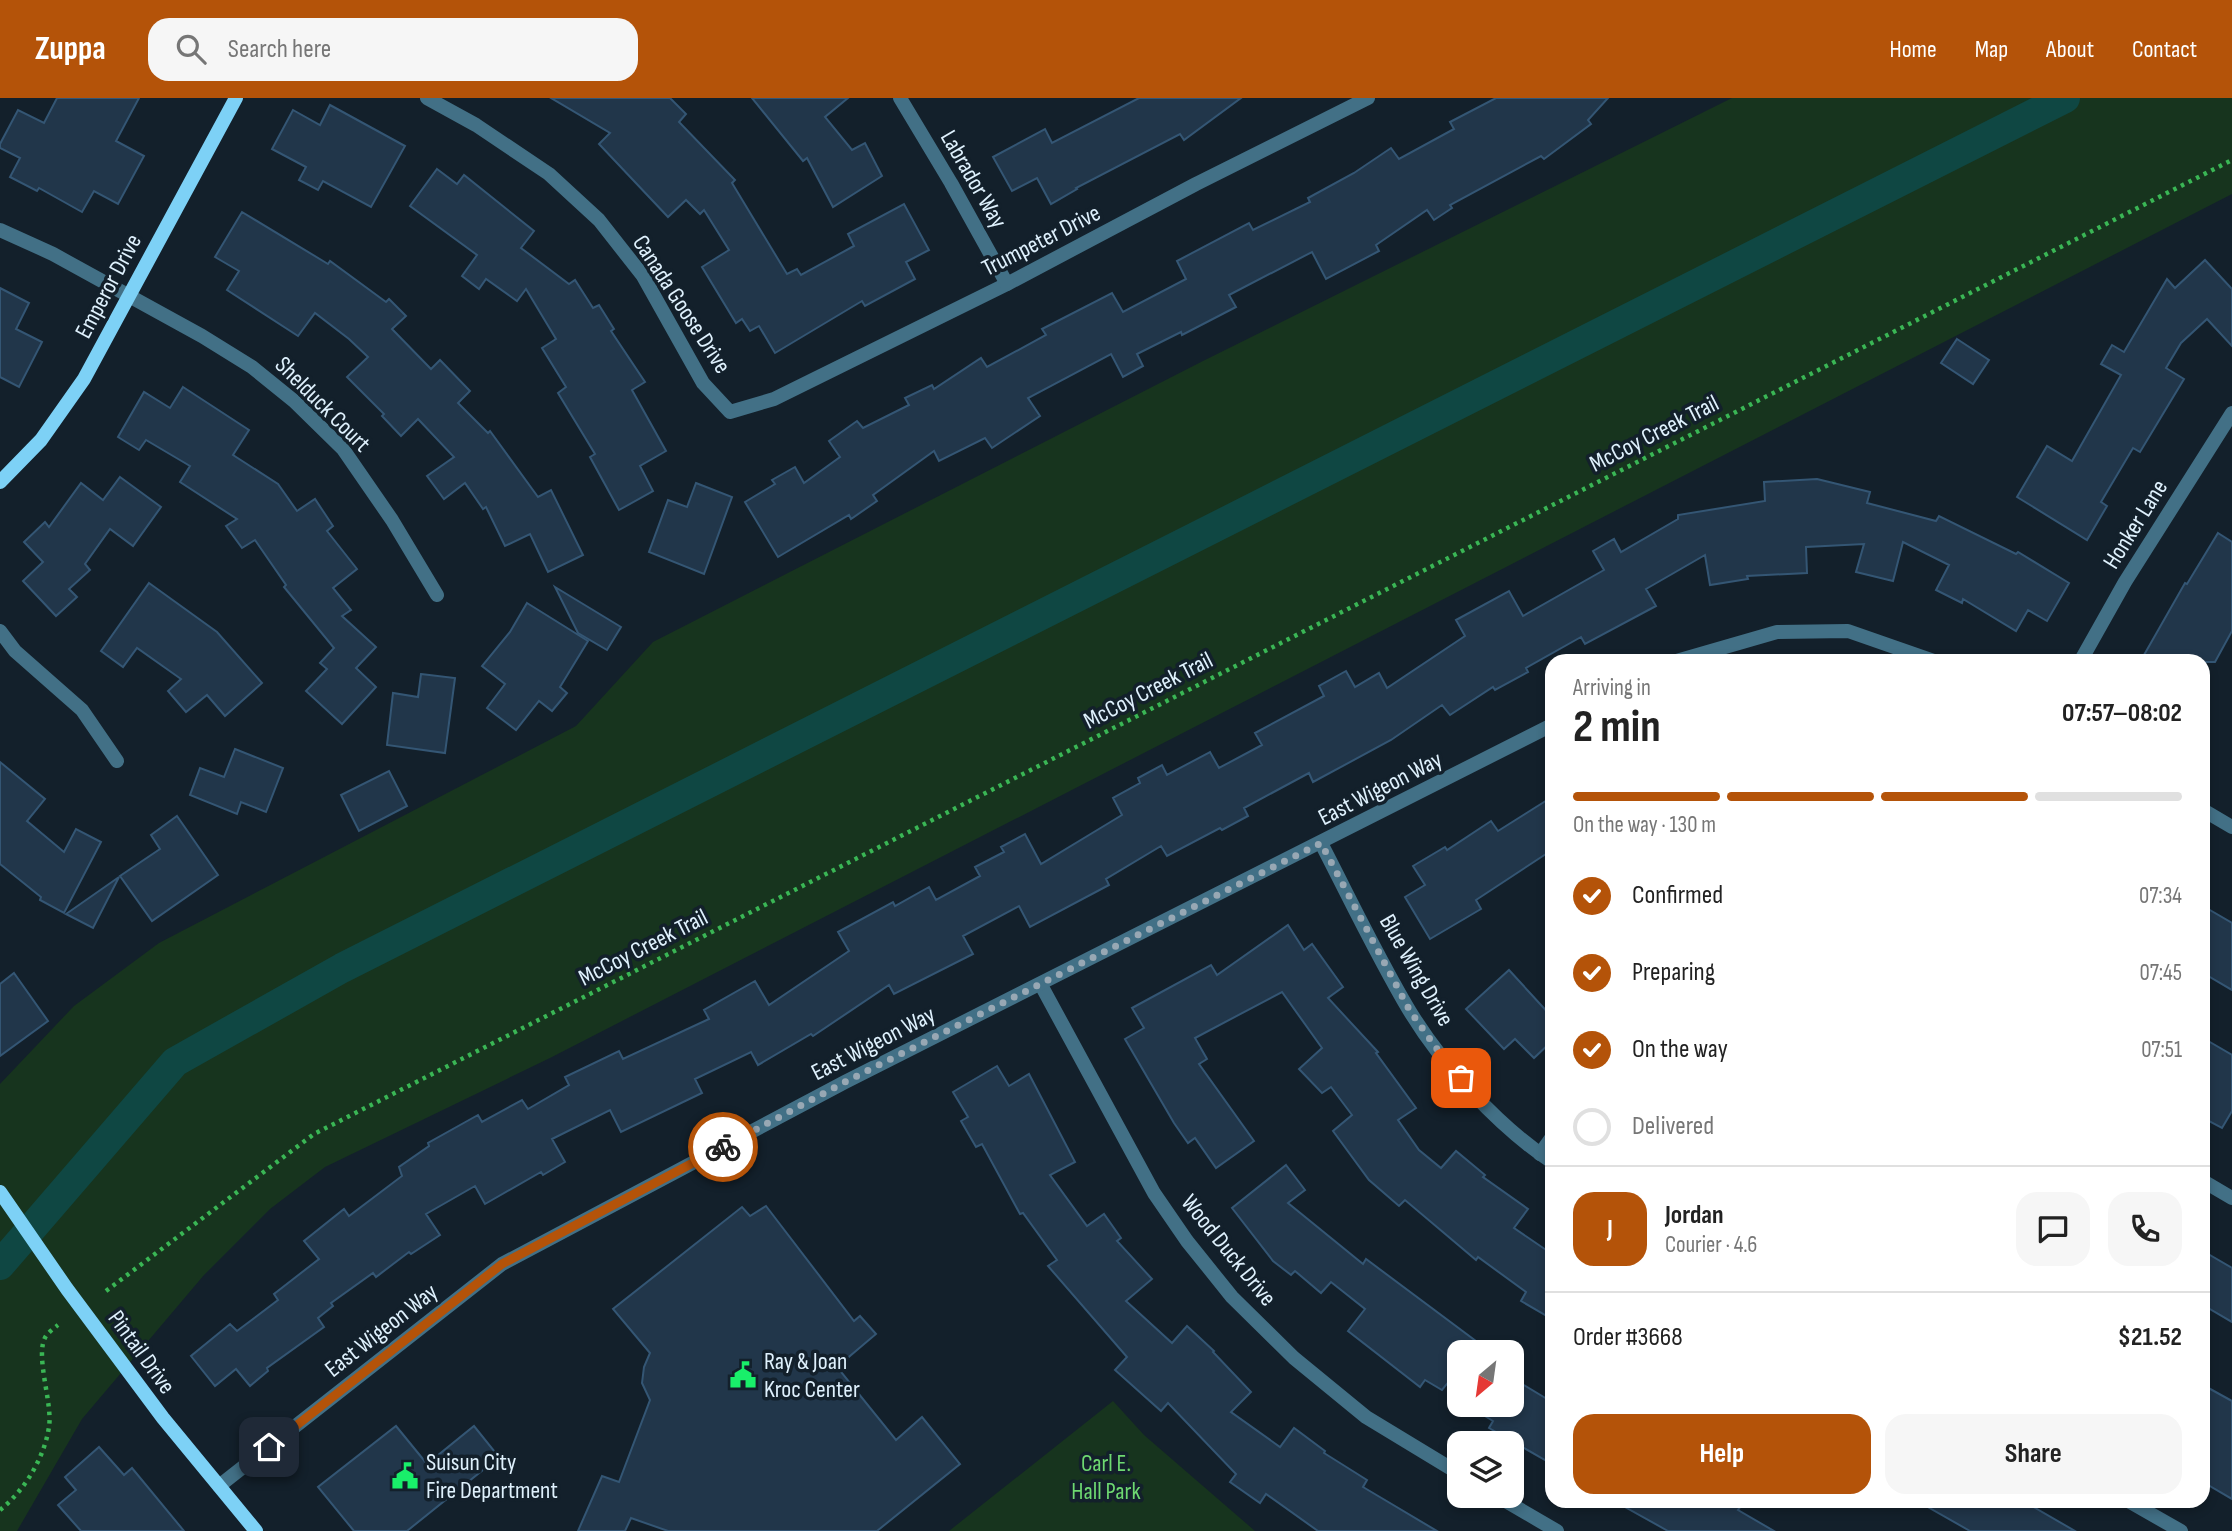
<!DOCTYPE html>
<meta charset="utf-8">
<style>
body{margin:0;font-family:"Sofia Sans Condensed",sans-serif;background:#f6f6f6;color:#222;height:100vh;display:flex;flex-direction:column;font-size:26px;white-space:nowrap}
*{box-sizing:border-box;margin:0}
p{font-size:23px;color:#767676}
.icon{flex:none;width:38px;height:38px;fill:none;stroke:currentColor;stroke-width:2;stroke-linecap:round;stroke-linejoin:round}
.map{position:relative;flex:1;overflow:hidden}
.drawer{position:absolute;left:1545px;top:556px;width:665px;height:854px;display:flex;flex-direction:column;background:#fff;border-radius:21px;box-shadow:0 4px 10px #0003}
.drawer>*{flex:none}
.needle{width:46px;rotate:209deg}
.buttons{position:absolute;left:1447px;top:1242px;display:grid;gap:14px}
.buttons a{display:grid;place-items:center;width:77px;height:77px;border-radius:14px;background:#fff;box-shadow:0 4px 10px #0003;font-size:35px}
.pin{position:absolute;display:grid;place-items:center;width:60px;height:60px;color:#fff;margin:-30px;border-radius:14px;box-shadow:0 4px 10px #0006}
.courier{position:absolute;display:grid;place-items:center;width:70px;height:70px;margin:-35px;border:5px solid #b45309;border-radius:50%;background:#fff;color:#222;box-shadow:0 2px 9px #0007}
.head em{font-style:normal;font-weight:700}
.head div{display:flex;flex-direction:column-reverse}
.head{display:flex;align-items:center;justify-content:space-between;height:119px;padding:0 28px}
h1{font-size:46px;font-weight:700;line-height:52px}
.bar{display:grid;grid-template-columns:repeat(4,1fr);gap:10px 7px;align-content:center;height:84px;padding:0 28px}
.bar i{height:9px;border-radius:5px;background:#e0e0e0}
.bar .on{background:#b45309}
.bar p{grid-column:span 4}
.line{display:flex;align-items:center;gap:18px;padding:0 28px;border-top:2px solid #e0e0e0}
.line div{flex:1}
.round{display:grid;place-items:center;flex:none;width:74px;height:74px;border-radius:21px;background:#f6f6f6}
ol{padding:0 28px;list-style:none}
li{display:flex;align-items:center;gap:21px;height:77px}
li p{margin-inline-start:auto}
li .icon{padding:7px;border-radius:50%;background:#b45309;color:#fff;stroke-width:4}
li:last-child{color:#767676}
li i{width:38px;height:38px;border:4px solid #e0e0e0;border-radius:50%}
.cta{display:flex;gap:14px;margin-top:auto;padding:14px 28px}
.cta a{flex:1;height:80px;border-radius:21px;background:#b45309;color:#fff;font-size:28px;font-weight:700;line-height:80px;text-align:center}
.cta a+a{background:#f6f6f6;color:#222}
header{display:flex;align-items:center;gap:42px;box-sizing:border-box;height:98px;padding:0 35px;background:#b45309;color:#fff}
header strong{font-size:33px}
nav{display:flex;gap:38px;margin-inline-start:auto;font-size:24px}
.search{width:490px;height:63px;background:#f6f6f6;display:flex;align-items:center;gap:18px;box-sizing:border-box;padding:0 24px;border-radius:21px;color:#767676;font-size:26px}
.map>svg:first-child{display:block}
.green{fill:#17341e}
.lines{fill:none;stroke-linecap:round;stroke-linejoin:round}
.canal{stroke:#0f4743;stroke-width:30}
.building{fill:#21364a;stroke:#345674;stroke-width:2}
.path{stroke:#3ab655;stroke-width:4.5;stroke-dasharray:3.5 5;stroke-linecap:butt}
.street{stroke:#427086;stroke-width:14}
.secondary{stroke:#7dd1f6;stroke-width:14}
.done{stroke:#98a8b4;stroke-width:7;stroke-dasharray:0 12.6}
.route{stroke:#b45309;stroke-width:9}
.labels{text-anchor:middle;stroke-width:7;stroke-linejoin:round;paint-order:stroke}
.street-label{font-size:24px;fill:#dff1fd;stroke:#13202b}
.poi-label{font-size:24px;fill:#dff1fd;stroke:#13202b;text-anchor:start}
.park-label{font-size:24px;fill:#6ed971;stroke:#13202b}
</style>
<header>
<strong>Zuppa</strong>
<div class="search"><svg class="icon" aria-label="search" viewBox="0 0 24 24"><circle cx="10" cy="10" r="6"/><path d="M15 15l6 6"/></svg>Search here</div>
<nav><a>Home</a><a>Map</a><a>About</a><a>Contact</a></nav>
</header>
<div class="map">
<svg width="2232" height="1433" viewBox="0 0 2232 1433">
<rect width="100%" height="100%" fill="#13202b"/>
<g class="green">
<path d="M 1732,0 L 2232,0 L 2232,96 L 550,960 L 325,1069 L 270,1111 L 204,1177 L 82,1321 L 17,1433 L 0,1433 L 0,986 L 74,908 L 159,845 L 576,628 L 653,544 L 1203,263 Z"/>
<path d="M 1113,1303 L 1144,1337 L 1255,1433 L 949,1433 Z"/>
</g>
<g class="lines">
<path class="canal" d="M 0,1167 L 175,964 L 342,870 L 2065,0"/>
</g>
<g class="building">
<path d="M 57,0 L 139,0 L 116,43 L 144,58 L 118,106 L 94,93 L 82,114 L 39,90 L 37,93 L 10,79 L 20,60 L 0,50 L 0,46 L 18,12 L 44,25 Z"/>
<path d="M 551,0 L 670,0 L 686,16 L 679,24 L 735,82 L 732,85 L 787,176 L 797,171 L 801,177 L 854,148 L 848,136 L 904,106 L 929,152 L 906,164 L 915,181 L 865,208 L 862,203 L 775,255 L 759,228 L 750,233 L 742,221 L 736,225 L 702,169 L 729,152 L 704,112 L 700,116 L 686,102 L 668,119 L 599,46 L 610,35 Z"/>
<path d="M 752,0 L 848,0 L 825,19 L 852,52 L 865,45 L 882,78 L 833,109 L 807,60 L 803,63 Z"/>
<path d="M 1139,0 L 1241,0 L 1184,42 L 1180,36 L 1076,90 L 1077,91 L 1051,106 L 1037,80 L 1012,93 L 993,59 L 1045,31 L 1052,45 Z"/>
<path d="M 1496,0 L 1608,0 L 1588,22 L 1591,26 L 1544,61 L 1541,58 L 1450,107 L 1452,110 L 1434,122 L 1427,112 L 1376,147 L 1379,153 L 1326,181 L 1312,154 L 1229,197 L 1236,209 L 1182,237 L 1181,234 L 1137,256 L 1143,268 L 1123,279 L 1111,256 L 1028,300 L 1040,318 L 992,350 L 985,340 L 939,363 L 934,353 L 873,397 L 877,403 L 851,421 L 849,417 L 778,459 L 745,404 L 775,386 L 772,382 L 795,369 L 804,385 L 840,359 L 829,343 L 857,323 L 863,330 L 909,307 L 905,300 L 932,287 L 934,291 L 981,260 L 987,269 L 1046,237 L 1042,231 L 1112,195 L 1123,214 L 1186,181 L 1177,163 L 1249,125 L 1253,132 L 1310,104 L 1308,100 L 1354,75 L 1391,50 L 1399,61 L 1454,31 L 1450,24 Z"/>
<path d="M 330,7 L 405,48 L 371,109 L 323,83 L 318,92 L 299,82 L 306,69 L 272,51 L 293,12 L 320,27 Z"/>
<path d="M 437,71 L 457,86 L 464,77 L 534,133 L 521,150 L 569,186 L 575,182 L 593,210 L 599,207 L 614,231 L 611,233 L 645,284 L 632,292 L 666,353 L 640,368 L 653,393 L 619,412 L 590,359 L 595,356 L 558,295 L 566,289 L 542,250 L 556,241 L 526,191 L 517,203 L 486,181 L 479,191 L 462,178 L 477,157 L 410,108 Z"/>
<path d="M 242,114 L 328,166 L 330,163 L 386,204 L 389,201 L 406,218 L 392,231 L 431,271 L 440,262 L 470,293 L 458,305 L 488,335 L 490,333 L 538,399 L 551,392 L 583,457 L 548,474 L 530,436 L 505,448 L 486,409 L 483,411 L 465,385 L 444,401 L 427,378 L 454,359 L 418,321 L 401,338 L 382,318 L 384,316 L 347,279 L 368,259 L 349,241 L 315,215 L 298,238 L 227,192 L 239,173 L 215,159 Z"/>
<path d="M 2205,162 L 2232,191 L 2232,248 L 2207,221 L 2181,245 L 2166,270 L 2184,281 L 2140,354 L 2133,350 L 2101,404 L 2107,408 L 2087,442 L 2017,399 L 2047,348 L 2072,363 L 2121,277 L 2101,266 L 2112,247 L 2124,254 L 2167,181 L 2175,190 Z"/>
<path d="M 0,190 L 29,205 L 16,231 L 42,244 L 19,289 L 0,279 Z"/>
<path d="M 1957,241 L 1989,262 L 1973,286 L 1941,265 Z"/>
<path d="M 183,289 L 249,332 L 233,357 L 278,386 L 297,413 L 315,401 L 333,428 L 327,433 L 357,471 L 333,490 L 351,512 L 342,518 L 376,549 L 356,570 L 376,589 L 342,626 L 306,593 L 327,571 L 320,565 L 334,550 L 284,489 L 286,487 L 255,442 L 242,450 L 226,428 L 237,421 L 180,384 L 190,368 L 146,342 L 139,352 L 118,339 L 144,294 L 170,310 Z"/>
<path d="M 120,379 L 161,409 L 133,448 L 110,431 L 85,466 L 90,472 L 69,491 L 77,499 L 56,518 L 23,483 L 43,464 L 24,444 L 45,424 L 49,429 L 81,385 L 103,402 Z"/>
<path d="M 1817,381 L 1870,394 L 1867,405 L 1936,423 L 1939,418 L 2016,456 L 2018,454 L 2069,485 L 2047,523 L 2028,512 L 2016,533 L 1963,501 L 1962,505 L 1936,492 L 1949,467 L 1903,444 L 1893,483 L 1856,474 L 1864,446 L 1806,449 L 1807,475 L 1747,478 L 1748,481 L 1710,487 L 1705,457 L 1646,491 L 1656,508 L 1585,546 L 1581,539 L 1526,570 L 1528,574 L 1495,592 L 1493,589 L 1450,617 L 1442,607 L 1391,642 L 1313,684 L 1309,675 L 1244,710 L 1248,718 L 1222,732 L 1220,730 L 1167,758 L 1161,748 L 1106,781 L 1109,787 L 1030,829 L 1019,808 L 963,838 L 973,856 L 894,896 L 889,887 L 813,938 L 811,936 L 758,967 L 751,954 L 695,981 L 702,995 L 621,1034 L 610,1012 L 552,1041 L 565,1064 L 543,1077 L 541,1074 L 485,1106 L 475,1088 L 426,1116 L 440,1137 L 411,1156 L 409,1154 L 376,1179 L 373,1175 L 331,1205 L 333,1208 L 318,1220 L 324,1229 L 267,1270 L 268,1273 L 250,1288 L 236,1271 L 215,1288 L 191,1258 L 230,1226 L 237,1233 L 278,1202 L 274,1196 L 319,1161 L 304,1143 L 344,1111 L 349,1118 L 402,1078 L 399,1069 L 429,1048 L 428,1045 L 478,1017 L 482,1024 L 522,1002 L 528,1011 L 569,987 L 565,979 L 619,953 L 623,961 L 709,921 L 704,912 L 755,883 L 769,907 L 849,853 L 838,834 L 893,804 L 895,808 L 929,789 L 936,802 L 980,778 L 975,769 L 1004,754 L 1001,749 L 1025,736 L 1041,766 L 1122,717 L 1113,700 L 1140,685 L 1138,680 L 1162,667 L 1167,677 L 1210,654 L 1219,670 L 1262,647 L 1255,635 L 1324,598 L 1319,588 L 1346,573 L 1355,589 L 1379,575 L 1387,590 L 1465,538 L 1456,522 L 1509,493 L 1523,518 L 1604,472 L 1593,453 L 1614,441 L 1621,454 L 1678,421 L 1678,417 L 1765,403 L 1764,384 Z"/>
<path d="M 696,385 L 732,399 L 704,476 L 649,454 L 668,402 L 687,409 Z"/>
<path d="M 2218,435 L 2232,444 L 2232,533 L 2215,564 L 2140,564 L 2185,485 L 2187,486 Z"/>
<path d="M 149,485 L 217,534 L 262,585 L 225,618 L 207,597 L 186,614 L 168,593 L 181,581 L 137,550 L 123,569 L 101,553 Z"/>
<path d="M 555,489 L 621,529 L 607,552 L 578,535 Z"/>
<path d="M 527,505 L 588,543 L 560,589 L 567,595 L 552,613 L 539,603 L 516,632 L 487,610 L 505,586 L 482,568 L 510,534 Z"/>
<path d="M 421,576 L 455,580 L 445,655 L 387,647 L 393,595 L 418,599 Z"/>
<path d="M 235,651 L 283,670 L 266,714 L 241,704 L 237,716 L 190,697 L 200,670 L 224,679 Z"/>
<path d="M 0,664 L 45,701 L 27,723 L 64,754 L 76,731 L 101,744 L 64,815 L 40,802 L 41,799 L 0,766 Z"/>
<path d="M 389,673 L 407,708 L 359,733 L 341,697 Z"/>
<path d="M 1552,699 L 1552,752 L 1476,802 L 1481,811 L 1430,841 L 1405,799 L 1425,787 L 1413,768 L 1445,749 L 1447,752 L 1491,723 L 1498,733 Z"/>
<path d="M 177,718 L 218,777 L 152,823 L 120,778 L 160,751 L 151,737 Z"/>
<path d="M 119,779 L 93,830 L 66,816 Z"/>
<path d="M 2203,808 L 2232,825 L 2232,892 L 2203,875 Z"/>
<path d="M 1288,827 L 1304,852 L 1312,846 L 1343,889 L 1328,900 L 1378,954 L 1376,955 L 1416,1010 L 1398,1022 L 1419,1052 L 1441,1070 L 1456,1053 L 1485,1077 L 1483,1079 L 1528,1111 L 1514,1130 L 1552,1156 L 1552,1221 L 1521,1203 L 1526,1194 L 1478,1159 L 1476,1162 L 1405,1102 L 1399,1108 L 1369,1082 L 1333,1033 L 1352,1017 L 1331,989 L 1322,995 L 1299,971 L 1322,950 L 1282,894 L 1195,940 L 1207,961 L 1199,966 L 1254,1043 L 1216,1070 L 1195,1040 L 1188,1045 L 1174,1025 L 1125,941 L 1144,930 L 1132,910 L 1211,867 L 1217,877 Z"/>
<path d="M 1509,872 L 1552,919 L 1552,943 L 1534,960 L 1515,941 L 1504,951 L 1466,911 Z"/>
<path d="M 14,875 L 48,923 L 0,958 L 0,886 Z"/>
<path d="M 2203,940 L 2232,957 L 2232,1013 L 2222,1030 L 2203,1020 Z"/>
<path d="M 997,968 L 1009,988 L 1029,976 L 1075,1064 L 1050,1077 L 1087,1128 L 1104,1116 L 1121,1140 L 1117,1143 L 1152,1181 L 1126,1203 L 1172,1245 L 1187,1228 L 1214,1253 L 1213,1254 L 1251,1294 L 1231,1314 L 1280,1349 L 1294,1330 L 1325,1353 L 1324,1355 L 1367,1382 L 1363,1389 L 1437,1433 L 1318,1433 L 1266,1396 L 1260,1405 L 1230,1384 L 1236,1376 L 1168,1305 L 1161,1313 L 1115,1272 L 1127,1259 L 1048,1168 L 1057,1162 L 1023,1115 L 1020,1116 L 982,1046 L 976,1049 L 961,1023 L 968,1019 L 953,994 Z"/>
<path d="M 1286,1067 L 1305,1092 L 1288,1105 L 1363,1166 L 1366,1161 L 1492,1255 L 1460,1255 L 1460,1270 L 1442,1292 L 1425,1282 L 1420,1289 L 1348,1233 L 1365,1211 L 1331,1184 L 1321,1195 L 1295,1173 L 1291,1177 L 1273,1163 L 1232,1110 Z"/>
<path d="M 766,1108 L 854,1223 L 860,1218 L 876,1236 L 837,1269 L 896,1342 L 922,1319 L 960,1366 L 877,1433 L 668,1433 L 631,1420 L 625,1433 L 578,1433 L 602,1378 L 619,1384 L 650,1302 L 642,1285 L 644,1269 L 650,1255 L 613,1211 L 742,1109 L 750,1118 Z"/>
<path d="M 2203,1153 L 2232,1170 L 2232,1224 L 2203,1207 Z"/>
<path d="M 1512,1280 L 1552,1304 L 1552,1366 L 1489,1330 L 1493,1323 L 1467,1307 L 1512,1307 Z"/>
<path d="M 2203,1287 L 2232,1303 L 2232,1401 L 2203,1384 Z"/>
<path d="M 396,1328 L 427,1366 L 474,1328 L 499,1359 L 407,1433 L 354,1433 L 318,1389 Z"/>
<path d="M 99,1349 L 124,1377 L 132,1370 L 184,1433 L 81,1433 L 58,1407 L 76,1392 L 65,1379 Z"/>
<path d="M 1616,1404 L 1744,1404 L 1738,1412 L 1774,1433 L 1668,1433 Z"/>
<path d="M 1919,1404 L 2025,1404 L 2075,1433 L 1970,1433 Z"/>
</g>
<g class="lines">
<g class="path">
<path d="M 106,1193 L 314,1036 L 2232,62"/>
<path d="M 0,1412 C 24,1393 44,1361 49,1329 C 53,1305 34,1256 46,1238 C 49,1234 54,1230 58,1227"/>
</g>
<g class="street">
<path d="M 427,0 L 476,27 L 549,76 L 599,122 L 643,178 L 703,285 L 730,314 L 774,301 L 1007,186 L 1196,86 L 1368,0"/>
<path d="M 900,0 L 951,85 L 1007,186"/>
<path d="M 0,132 L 53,156 L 202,238 L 252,269 L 294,303 L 343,351 L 392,422 L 437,497"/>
<path d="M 0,533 L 15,553 L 82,612 L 117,663"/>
<path d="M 1673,564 L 1777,534 L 1848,533 L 1937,564"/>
<path d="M 2080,564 L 2125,484 L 2232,315"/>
<path d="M 2203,712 L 2232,729"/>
<path d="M 1321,745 C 1350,801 1377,858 1409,912 C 1443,968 1498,1028 1552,1064"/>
<path d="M 1041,887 L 1154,1095 L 1187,1143 L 1232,1199 L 1294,1260 L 1366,1319 L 1460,1376"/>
<path d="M 1540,1056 L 1552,1039"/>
<path d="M 2203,1083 L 2232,1100"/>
<path d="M 219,1388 L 502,1166 L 845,984 L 1552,627"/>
<path d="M 1497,1398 L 1557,1433"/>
<path d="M 2130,1404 L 2181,1433"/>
</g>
<g class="secondary">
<path d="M 0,384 L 41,342 L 84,281 L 236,0"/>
<path d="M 0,1094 L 67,1191 L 163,1320 L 256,1433"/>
</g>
</g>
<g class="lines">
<path class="done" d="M 723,1049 L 845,984 L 1321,745 L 1410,913 L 1447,965 L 1461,980"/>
<path class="route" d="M 269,1349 L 502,1166 L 723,1049"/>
</g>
<defs>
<g id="civic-bare" transform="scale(2.1)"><path d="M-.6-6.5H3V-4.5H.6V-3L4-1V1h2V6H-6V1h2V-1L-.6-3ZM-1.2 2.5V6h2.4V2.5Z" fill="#19ef6a" stroke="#13202b" stroke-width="2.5" paint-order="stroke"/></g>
</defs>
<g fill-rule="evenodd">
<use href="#civic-bare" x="743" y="1277"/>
<use href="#civic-bare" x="405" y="1378"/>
</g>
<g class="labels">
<g class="street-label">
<text transform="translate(974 81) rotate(60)" y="8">Labrador Way</text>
<text transform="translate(1041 142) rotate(-27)" y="8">Trumpeter Drive</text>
<text transform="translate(108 188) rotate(-62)" y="8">Emperor Drive</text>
<text transform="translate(682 206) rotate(57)" y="8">Canada Goose Drive</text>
<text transform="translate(323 306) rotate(45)" y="8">Shelduck Court</text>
<text transform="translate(1654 335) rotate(-27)" y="8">McCoy Creek Trail</text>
<text transform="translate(2135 426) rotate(-58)" y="8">Honker Lane</text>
<text transform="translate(1148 592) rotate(-27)" y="8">McCoy Creek Trail</text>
<text transform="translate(1380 690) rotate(-27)" y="8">East Wigeon Way</text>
<text transform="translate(643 849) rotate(-27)" y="8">McCoy Creek Trail</text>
<text transform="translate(1417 872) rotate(60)" y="8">Blue Wing Drive</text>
<text transform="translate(873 945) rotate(-27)" y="8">East Wigeon Way</text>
<text transform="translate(1229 1152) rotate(51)" y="8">Wood Duck Drive</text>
<text transform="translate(381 1232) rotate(-38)" y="8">East Wigeon Way</text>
<text transform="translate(142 1254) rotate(54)" y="8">Pintail Drive</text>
</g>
<g class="poi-label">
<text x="764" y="1271">Ray &amp; Joan<tspan x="764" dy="28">Kroc Center</tspan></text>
<text x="426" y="1372">Suisun City<tspan x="426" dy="28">Fire Department</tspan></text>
</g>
<g class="park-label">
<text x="1106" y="1373">Carl E.<tspan x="1106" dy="28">Hall Park</tspan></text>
</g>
</g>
</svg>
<div class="buttons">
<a><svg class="needle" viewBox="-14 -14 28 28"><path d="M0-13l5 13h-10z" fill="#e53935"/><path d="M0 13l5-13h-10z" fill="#767676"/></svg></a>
<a><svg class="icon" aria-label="layers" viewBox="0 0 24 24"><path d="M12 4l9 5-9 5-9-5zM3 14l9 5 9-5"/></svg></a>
</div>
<div class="pin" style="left:1461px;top:980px;background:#ea580c"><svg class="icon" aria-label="bag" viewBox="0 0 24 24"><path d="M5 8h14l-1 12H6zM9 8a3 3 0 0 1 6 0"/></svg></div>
<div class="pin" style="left:269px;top:1349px;background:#1f2937"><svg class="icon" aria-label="home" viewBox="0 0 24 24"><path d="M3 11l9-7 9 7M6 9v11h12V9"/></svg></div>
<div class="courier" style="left:723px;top:1049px"><svg class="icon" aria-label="bike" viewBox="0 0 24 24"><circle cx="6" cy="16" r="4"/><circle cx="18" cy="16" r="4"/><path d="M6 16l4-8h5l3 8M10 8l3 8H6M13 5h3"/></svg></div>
<section class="drawer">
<div class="head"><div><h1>2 min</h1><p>Arriving in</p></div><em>07:57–08:02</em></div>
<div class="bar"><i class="on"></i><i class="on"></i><i class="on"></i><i></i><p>On the way · 130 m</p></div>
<ol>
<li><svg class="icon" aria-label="check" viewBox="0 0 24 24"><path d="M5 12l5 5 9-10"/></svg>Confirmed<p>07:34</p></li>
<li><svg class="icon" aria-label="check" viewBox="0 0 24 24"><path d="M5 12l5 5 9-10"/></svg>Preparing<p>07:45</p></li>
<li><svg class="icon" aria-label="check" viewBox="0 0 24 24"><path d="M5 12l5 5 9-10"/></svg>On the way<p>07:51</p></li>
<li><i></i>Delivered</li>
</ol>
<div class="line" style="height:126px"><b class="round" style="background:#b45309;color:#fff">J</b><div><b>Jordan</b><p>Courier · 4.6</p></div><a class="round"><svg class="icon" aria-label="chat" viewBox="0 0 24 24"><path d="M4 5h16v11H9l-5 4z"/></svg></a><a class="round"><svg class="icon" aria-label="phone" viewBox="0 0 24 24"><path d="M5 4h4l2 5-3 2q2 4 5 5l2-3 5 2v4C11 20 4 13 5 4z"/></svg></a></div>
<div class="line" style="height:91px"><div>Order #3668</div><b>$21.52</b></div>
<div class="cta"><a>Help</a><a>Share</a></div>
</section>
</div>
